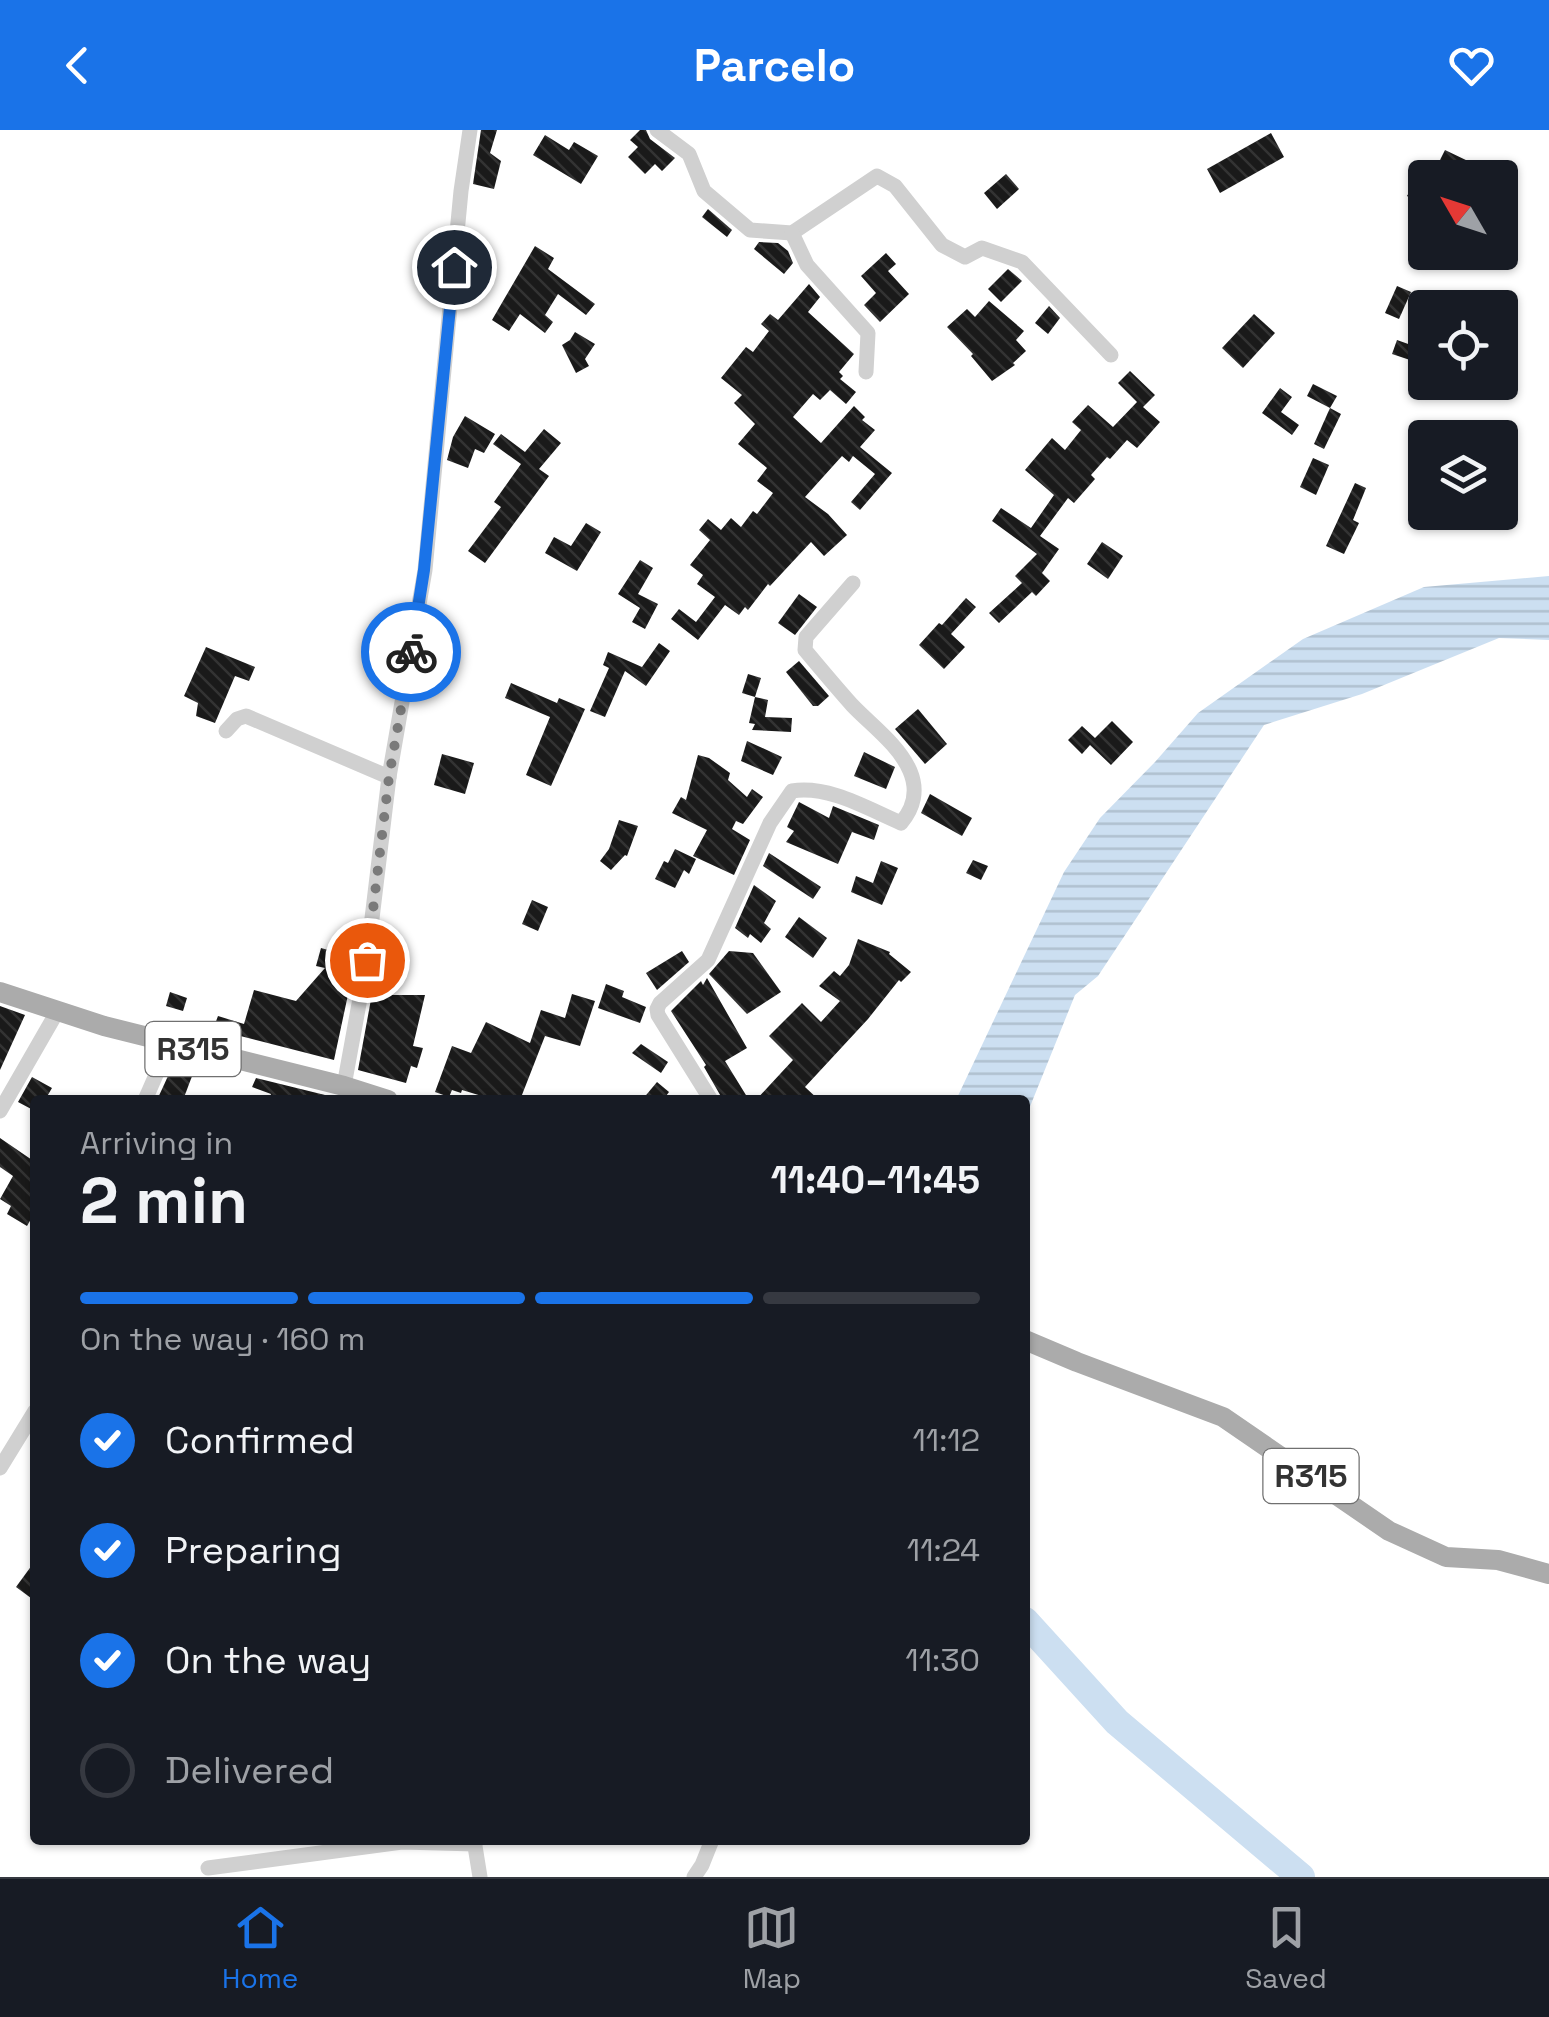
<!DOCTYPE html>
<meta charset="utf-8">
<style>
body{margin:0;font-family:"Space Grotesk",sans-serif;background:#20242c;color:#f1f3f6;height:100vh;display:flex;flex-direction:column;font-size:38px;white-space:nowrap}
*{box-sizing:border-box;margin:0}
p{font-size:32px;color:#9ea1a6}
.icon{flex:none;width:55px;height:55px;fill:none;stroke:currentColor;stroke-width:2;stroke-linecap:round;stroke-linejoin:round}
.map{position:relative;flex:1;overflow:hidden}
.side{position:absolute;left:30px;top:965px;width:1000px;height:750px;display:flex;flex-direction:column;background:#171b24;border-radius:10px;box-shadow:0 2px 8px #0004}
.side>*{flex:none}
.needle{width:65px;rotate:309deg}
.buttons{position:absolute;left:1408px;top:30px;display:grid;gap:20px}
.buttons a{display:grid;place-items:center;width:110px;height:110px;border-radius:10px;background:#171b24;box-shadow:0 2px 8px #0004;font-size:50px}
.pin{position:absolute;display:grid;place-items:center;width:85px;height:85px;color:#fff;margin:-42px;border:5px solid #fff;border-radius:50%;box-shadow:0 2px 10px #0007}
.courier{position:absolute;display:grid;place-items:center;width:100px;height:100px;margin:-50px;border:8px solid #1a73e8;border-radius:50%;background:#fff;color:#222;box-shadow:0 2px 12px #0007}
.overview em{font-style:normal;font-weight:700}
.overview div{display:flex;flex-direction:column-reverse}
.overview{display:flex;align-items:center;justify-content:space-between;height:170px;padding:0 50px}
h1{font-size:65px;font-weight:700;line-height:75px}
.bar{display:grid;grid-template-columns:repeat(4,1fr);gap:15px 10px;align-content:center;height:120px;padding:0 50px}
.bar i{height:12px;border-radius:8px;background:#363941}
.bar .current{background:#1a73e8}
.bar p{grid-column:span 4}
ol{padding:0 50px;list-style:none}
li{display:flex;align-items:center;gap:30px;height:110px}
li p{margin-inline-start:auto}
li .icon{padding:10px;border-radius:50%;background:#1a73e8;color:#fff;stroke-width:4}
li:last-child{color:#9ea1a6}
li i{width:55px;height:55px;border:5px solid #363941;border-radius:50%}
header{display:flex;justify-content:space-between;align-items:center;height:130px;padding:0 50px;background:#1a73e8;color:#fff;font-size:45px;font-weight:700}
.tab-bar{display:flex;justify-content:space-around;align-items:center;height:140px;border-top:2px solid #363941;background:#171b24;font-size:28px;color:#9ea1a6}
.tab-bar a{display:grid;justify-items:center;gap:5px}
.tab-bar .current{color:#1a73e8}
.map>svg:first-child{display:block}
.water{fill:url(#water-rules)}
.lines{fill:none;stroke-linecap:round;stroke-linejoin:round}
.river{stroke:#ccdff1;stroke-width:28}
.building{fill:url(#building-back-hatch)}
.minor{stroke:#d0d0d0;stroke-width:15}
.major{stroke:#ababab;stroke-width:20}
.done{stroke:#7a7a7a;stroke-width:10;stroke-dasharray:0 18}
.route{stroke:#1a73e8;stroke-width:12}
.labels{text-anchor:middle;stroke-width:10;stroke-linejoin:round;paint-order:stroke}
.shield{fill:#fff;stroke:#707070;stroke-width:2.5}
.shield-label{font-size:32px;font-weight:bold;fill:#333}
</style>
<header><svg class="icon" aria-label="back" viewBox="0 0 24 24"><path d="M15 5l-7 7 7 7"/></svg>Parcelo<svg class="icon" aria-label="heart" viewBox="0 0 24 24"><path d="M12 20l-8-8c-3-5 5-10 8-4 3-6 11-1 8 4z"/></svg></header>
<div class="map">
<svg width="1549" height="1747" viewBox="0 0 1549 1747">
<defs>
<pattern id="water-rules" width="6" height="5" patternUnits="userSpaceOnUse" patternTransform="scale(2.5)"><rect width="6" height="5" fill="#ccdff1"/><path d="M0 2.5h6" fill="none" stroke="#b0c0cf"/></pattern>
<pattern id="building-back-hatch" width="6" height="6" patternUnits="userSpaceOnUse" patternTransform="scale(2.5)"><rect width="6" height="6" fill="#1a1a1a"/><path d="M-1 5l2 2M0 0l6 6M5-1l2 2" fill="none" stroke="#333"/></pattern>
</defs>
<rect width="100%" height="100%" fill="#fff"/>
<path class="water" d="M 1549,446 L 1549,510 L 1499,508 L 1362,564 L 1264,595 L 1098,846 L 1075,865 L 1025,989 L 1025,970 L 956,970 L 1064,742 L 1100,688 L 1155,632 L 1198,583 L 1303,509 L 1424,457 Z"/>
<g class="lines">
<path class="river" d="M 1025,1491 L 1117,1592 L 1301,1747"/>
</g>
<g class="building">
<path d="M 481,0 L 497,0 L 490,23 L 501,31 L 494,59 L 473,54 Z"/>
<path d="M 640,0 L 646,0 L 650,9 L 675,28 L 662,41 L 655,34 L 645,44 L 628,27 L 638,17 L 630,10 Z"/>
<path d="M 1271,3 L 1284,27 L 1220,63 L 1207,39 Z"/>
<path d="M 545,5 L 569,20 L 574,12 L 598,26 L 581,54 L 533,25 Z"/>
<path d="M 1445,20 L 1470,32 L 1469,34 L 1498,48 L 1462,48 L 1440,37 L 1442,38 L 1436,48 L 1425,48 L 1425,76 L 1407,66 L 1428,30 L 1437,36 Z"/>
<path d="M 1006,44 L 1019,59 L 997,79 L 984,63 Z"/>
<path d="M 708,79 L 732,100 L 727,107 L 702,87 Z"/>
<path d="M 759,112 L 778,113 L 788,121 L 793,133 L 784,144 L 754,119 Z"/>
<path d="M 535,116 L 554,128 L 548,139 L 595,174 L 586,185 L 558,164 L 545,185 L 553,192 L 545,203 L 520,184 L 509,201 L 492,190 Z"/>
<path d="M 886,123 L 896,134 L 888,141 L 909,164 L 880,192 L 864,175 L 876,163 L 861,146 Z"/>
<path d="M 1008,139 L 1022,151 L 1001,172 L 988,159 Z"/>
<path d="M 809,154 L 820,167 L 808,182 L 854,224 L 839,242 L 843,246 L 840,249 L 856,262 L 846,274 L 830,260 L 820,270 L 813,264 L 793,287 L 821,313 L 854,276 L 865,287 L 862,290 L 875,300 L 860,317 L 892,343 L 860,380 L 851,372 L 875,344 L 853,326 L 849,332 L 842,326 L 805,367 L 828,384 L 847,405 L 824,426 L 811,412 L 770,456 L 768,454 L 748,480 L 745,477 L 739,485 L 725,475 L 698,510 L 671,489 L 679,479 L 696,492 L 715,467 L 697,454 L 703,445 L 690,435 L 710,410 L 699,400 L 708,389 L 721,400 L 731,388 L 741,397 L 753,381 L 757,384 L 773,363 L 757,351 L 767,338 L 738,314 L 755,294 L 734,273 L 742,265 L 721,248 L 746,217 L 753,222 L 769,201 L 761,194 L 770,184 L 778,190 Z"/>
<path d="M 1397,156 L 1411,162 L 1399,189 L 1385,183 Z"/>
<path d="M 989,171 L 1024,201 L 1016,210 L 1026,221 L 1013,233 L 1015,235 L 992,251 L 971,226 L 973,224 L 947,197 L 967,179 L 975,187 Z"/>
<path d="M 1049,176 L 1060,188 L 1048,204 L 1035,193 Z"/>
<path d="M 1254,184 L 1275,203 L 1243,238 L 1222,218 Z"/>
<path d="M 575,202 L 595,214 L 585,229 L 589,236 L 576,243 L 562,215 L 570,210 Z"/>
<path d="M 1397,210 L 1425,220 L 1422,234 L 1392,224 Z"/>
<path d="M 1130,241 L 1155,265 L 1143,277 L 1160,292 L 1137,318 L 1127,310 L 1110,329 L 1107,327 L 1091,345 L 1095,349 L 1074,373 L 1068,368 L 1040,406 L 1059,419 L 1042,443 L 1050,451 L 1036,466 L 1032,462 L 999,493 L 989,483 L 1022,453 L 1015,446 L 1037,424 L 992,391 L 1001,378 L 1031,398 L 1054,365 L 1025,340 L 1052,308 L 1065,320 L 1081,300 L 1072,292 L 1088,275 L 1113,297 L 1137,272 L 1118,253 Z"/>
<path d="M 1313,254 L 1337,266 L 1330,278 L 1307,266 Z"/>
<path d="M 1280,258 L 1292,267 L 1281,282 L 1299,295 L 1292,305 L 1262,283 Z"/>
<path d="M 1330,278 L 1341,284 L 1324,319 L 1314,314 Z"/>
<path d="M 465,286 L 495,304 L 484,323 L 475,319 L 468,338 L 447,330 L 453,307 Z"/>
<path d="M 544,299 L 561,313 L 539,339 L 549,346 L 485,433 L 468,421 L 501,377 L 494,372 L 521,334 L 493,314 L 501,304 L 525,322 Z"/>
<path d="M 1313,328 L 1329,335 L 1316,365 L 1300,357 Z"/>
<path d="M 1355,353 L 1366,358 L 1353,390 L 1359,393 L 1344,424 L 1326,416 Z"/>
<path d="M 586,393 L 601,402 L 577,441 L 545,423 L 554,407 L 571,416 Z"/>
<path d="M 1102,412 L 1123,426 L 1108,449 L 1087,434 Z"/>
<path d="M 640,430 L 653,438 L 638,464 L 658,474 L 645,499 L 632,492 L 640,478 L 618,464 Z"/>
<path d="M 799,464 L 817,477 L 795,505 L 778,493 Z"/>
<path d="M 966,468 L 976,477 L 951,504 L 965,517 L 944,539 L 919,515 L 939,493 L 942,495 Z"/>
<path d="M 659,513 L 670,521 L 646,556 L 625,541 L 605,587 L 590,581 L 609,538 L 603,535 L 608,522 L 642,537 Z"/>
<path d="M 206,517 L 255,537 L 249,551 L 235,546 L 215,593 L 196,586 L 198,573 L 184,566 Z"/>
<path d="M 799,531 L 829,566 L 818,576 L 813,576 L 786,542 Z"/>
<path d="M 748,544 L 761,548 L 755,567 L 742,563 Z"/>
<path d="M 511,553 L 557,573 L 559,568 L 585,579 L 551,656 L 526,645 L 550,587 L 505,568 Z"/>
<path d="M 755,567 L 768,570 L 765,587 L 792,588 L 791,602 L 752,600 L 755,594 L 749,593 Z"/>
<path d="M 918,579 L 947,614 L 925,634 L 895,599 Z"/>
<path d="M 1112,591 L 1133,612 L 1111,635 L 1090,615 L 1082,624 L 1068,610 L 1082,596 L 1095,608 Z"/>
<path d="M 747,611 L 782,627 L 773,645 L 741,631 Z"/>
<path d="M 864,622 L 895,637 L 886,659 L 854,646 Z"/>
<path d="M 442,624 L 474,633 L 465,664 L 434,655 Z"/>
<path d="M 698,625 L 709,628 L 730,643 L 728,650 L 747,667 L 752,659 L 763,667 L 743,694 L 736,691 L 732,699 L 750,710 L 734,745 L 693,726 L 707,700 L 672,683 L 681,667 L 686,670 Z"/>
<path d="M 930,664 L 972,688 L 962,706 L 921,683 Z"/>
<path d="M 799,672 L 829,688 L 833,676 L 879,695 L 874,710 L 852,702 L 838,734 L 786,712 L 794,701 L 787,697 Z"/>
<path d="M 619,690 L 638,696 L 627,726 L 625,725 L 611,740 L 600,731 L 609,719 Z"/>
<path d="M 675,719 L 696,729 L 689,744 L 684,740 L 675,758 L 655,749 L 664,731 L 668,733 Z"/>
<path d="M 769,723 L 821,757 L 813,769 L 763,736 Z"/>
<path d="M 973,730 L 988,736 L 981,750 L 966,743 Z"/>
<path d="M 881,731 L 898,738 L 882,775 L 851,762 L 856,746 L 873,753 Z"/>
<path d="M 754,755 L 776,771 L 764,793 L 771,799 L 761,813 L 750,804 L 748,808 L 735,798 Z"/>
<path d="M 532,770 L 548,777 L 538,801 L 522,794 Z"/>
<path d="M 799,787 L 827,808 L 813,828 L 785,807 Z"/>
<path d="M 858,809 L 890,822 L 889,824 L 911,842 L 901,852 L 899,850 L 868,889 L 805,957 L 819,970 L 756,970 L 793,930 L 769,906 L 802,873 L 821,892 L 840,871 L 819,856 L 834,841 L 840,846 L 849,835 Z"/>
<path d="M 321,818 L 346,825 L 341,843 L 352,846 L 334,930 L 213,899 L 218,886 L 244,894 L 254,860 L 296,871 L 325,838 L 316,836 Z"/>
<path d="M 682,821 L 689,832 L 657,860 L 646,843 Z"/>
<path d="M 729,821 L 753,823 L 781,862 L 747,884 L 709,844 Z"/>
<path d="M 707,848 L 747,918 L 725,931 L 749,970 L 723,970 L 704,937 L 706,935 L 671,881 L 701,851 L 703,855 Z"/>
<path d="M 374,853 L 384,855 L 380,865 L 425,865 L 413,916 L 423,918 L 417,938 L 411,936 L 406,953 L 358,940 Z"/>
<path d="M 606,854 L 624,861 L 622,867 L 646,877 L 640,893 L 598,878 Z"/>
<path d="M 170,862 L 187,868 L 183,881 L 166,876 Z"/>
<path d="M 572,864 L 595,871 L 580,916 L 545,906 L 520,970 L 495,970 L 462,960 L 461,963 L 452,960 L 449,967 L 435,962 L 452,916 L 471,923 L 486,892 L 530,913 L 541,880 L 565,888 Z"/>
<path d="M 0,876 L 25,885 L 0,940 Z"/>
<path d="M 641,914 L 668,932 L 661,943 L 632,923 Z"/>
<path d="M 174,933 L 194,941 L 183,970 L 157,970 Z"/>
<path d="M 32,947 L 52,958 L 45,970 L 35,970 L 35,981 L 18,972 Z"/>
<path d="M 256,948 L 325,965 L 332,968 L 332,970 L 269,970 L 271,964 L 252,957 Z"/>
<path d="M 657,952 L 669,962 L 663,970 L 642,970 Z"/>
<path d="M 0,1008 L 35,1032 L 35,1082 L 27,1096 L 7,1084 L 11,1076 L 0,1069 L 13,1046 L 0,1037 Z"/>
<path d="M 35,1431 L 35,1471 L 16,1457 Z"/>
</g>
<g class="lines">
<g class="minor">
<path d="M 657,0 L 689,24 L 704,61 L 750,100 L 792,103 L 877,46 L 895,56 L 942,115 L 965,127 L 982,118 L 1022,132 L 1111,225"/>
<path d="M 792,103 L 807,135 L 868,203 L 866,242"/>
<path d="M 226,601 L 237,589 L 246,586 L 389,647"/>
<path d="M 344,956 L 367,830 L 389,647 L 425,440 L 461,61 L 470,0"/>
<path d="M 145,970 L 170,913"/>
<path d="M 711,970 L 658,885 L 657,879 L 660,873 L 708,830 L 770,693 L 792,661 C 829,655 868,679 901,693 C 914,678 918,660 910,641 C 899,615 871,595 852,575 C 836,557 820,538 805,520 L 806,507 L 853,453"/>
<path d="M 0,981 L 57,882"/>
<path d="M 0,1338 L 35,1281"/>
<path d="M 474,1710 L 480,1747"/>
<path d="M 208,1738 L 402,1712 L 475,1714"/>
<path d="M 694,1747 L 702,1735 L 712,1710"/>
</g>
<g class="major">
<path d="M 0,862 L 104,896 L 344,956 L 388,970"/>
<path d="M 1025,1210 L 1077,1232 L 1223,1287 L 1389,1401 L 1446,1427 L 1498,1430 L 1549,1444"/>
</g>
</g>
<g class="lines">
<path class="done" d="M 367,830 L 389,647 L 411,522"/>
<path class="route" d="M 411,522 L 424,440 L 454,137"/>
</g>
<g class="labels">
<g class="shield">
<rect x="145.5" y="892" width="95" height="54" rx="8"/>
<rect x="1263.5" y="1319" width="95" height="54" rx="8"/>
</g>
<g class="shield-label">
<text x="193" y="930">R315</text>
<text x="1311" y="1357">R315</text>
</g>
</g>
</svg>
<div class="buttons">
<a><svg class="needle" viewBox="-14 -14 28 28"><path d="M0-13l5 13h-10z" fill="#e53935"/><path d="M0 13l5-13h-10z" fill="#9ea1a6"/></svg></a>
<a><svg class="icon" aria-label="locate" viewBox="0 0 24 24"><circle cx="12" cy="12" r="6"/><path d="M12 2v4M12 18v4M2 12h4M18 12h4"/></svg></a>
<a><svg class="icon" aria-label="layers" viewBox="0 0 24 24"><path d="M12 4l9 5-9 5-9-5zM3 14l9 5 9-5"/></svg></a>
</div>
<div class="pin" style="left:367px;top:830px;background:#ea580c"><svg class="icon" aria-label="bag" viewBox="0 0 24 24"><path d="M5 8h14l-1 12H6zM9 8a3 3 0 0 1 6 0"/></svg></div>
<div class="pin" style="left:454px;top:137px;background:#1f2937"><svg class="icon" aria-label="home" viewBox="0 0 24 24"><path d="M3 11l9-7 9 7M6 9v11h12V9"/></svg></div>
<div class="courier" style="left:411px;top:522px"><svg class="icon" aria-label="bike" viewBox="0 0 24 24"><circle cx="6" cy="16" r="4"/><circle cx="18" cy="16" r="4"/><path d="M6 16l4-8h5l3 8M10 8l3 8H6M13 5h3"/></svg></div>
<section class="side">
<div class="overview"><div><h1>2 min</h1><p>Arriving in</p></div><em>11:40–11:45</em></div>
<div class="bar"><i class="current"></i><i class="current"></i><i class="current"></i><i></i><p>On the way · 160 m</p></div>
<ol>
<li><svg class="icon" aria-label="check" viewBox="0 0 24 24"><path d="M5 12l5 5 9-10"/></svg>Confirmed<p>11:12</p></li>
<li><svg class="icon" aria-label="check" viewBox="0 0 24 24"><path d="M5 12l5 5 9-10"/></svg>Preparing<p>11:24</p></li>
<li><svg class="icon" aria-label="check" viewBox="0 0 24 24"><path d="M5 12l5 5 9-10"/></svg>On the way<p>11:30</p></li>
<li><i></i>Delivered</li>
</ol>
</section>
</div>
<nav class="tab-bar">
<a class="current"><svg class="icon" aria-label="home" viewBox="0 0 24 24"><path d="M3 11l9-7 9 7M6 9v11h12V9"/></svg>Home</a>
<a><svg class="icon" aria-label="map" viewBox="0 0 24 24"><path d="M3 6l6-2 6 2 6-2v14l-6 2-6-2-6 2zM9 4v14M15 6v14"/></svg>Map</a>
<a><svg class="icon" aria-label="saved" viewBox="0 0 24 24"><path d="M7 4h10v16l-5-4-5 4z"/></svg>Saved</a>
</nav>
